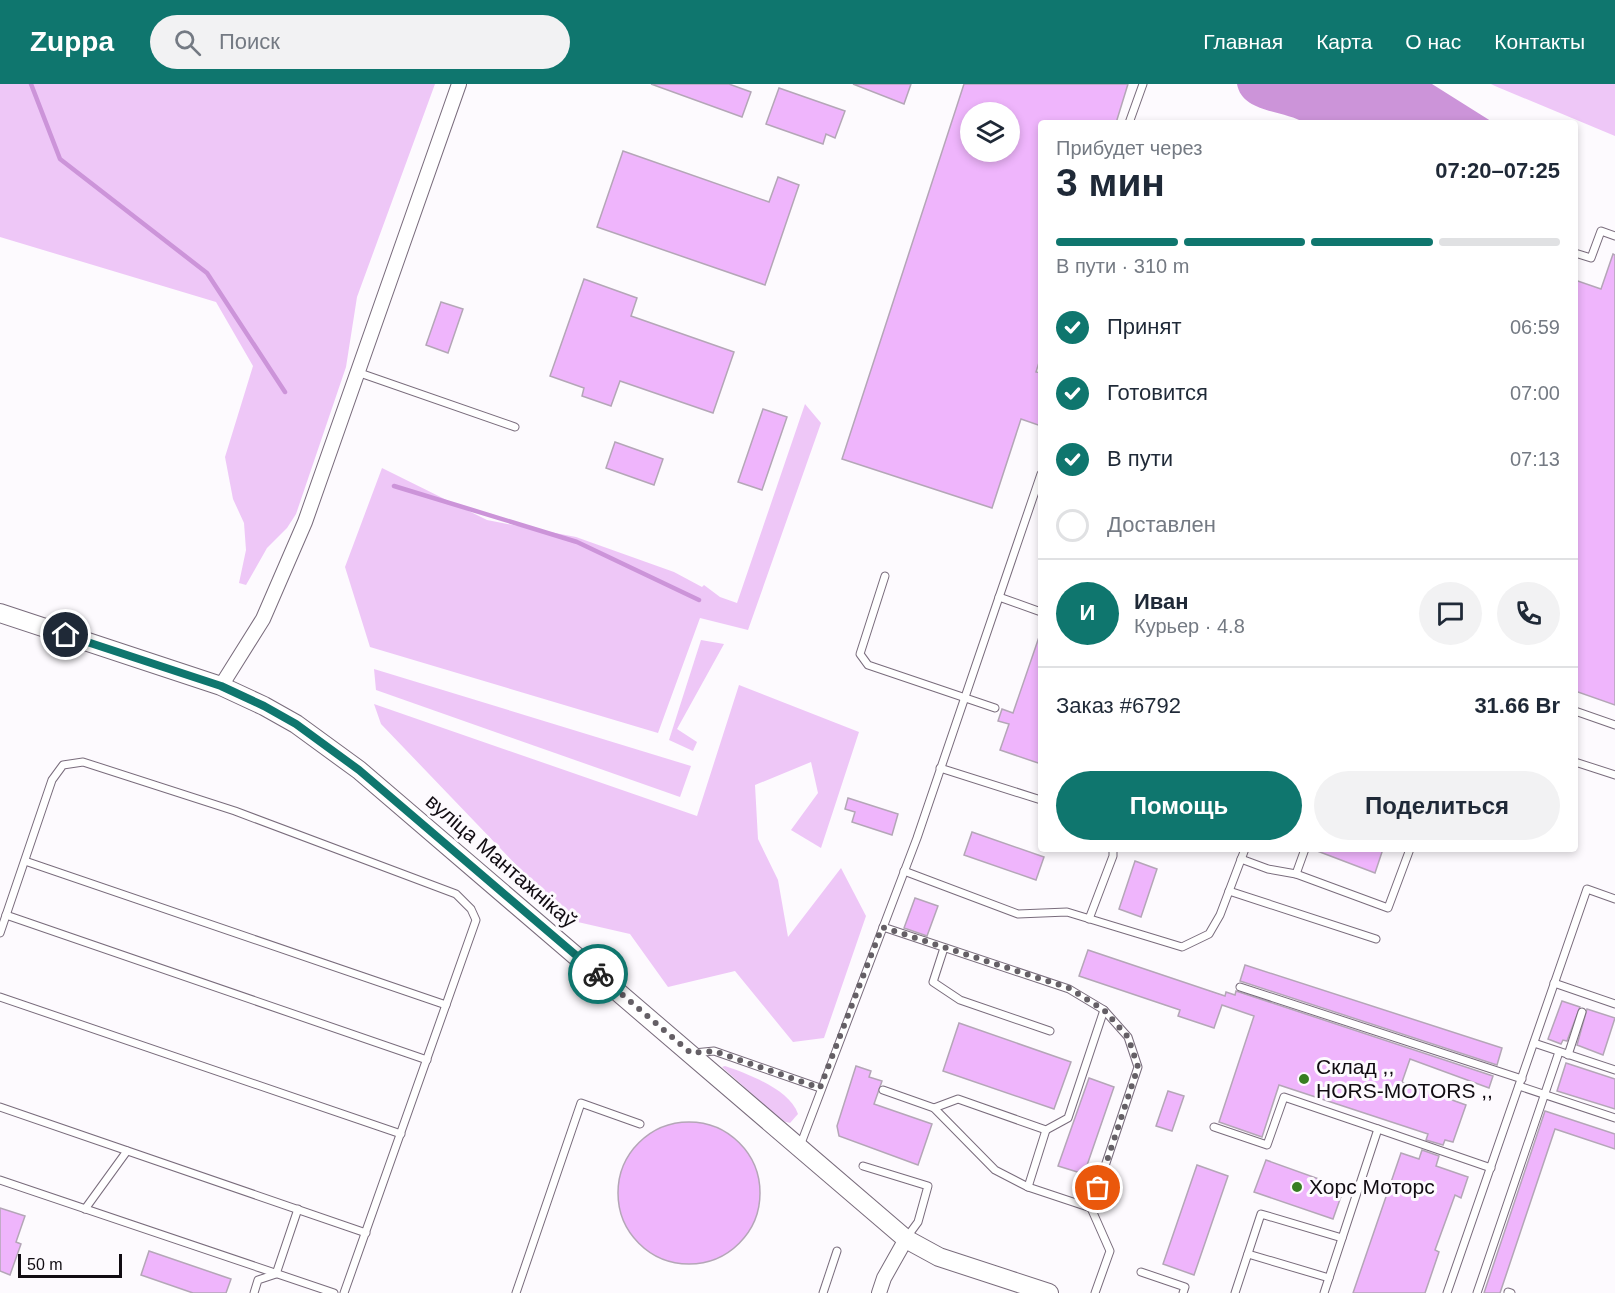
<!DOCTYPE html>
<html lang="ru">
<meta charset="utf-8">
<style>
body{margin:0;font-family:Arial,sans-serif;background:#f2f2f3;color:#1f2937;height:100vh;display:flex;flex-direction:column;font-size:22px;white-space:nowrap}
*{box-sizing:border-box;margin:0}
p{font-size:20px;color:#747a83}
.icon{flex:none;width:33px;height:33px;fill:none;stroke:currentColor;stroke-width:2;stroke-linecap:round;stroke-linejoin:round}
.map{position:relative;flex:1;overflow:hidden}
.drawer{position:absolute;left:1038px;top:36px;width:540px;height:732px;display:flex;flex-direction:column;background:#fff;border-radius:6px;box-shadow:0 3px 9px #0003}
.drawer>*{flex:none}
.tools{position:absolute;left:960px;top:18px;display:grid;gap:12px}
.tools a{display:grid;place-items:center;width:60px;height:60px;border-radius:50%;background:#fff;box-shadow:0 3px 9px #0003;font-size:30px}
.scale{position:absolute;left:18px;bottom:15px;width:104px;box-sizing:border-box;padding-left:6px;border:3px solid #110c12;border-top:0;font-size:16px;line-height:21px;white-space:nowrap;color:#110c12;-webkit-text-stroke:4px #fdfafe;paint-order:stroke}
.pin{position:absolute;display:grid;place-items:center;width:51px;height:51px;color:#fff;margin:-26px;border:3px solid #fff;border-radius:50%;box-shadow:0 2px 6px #0007}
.courier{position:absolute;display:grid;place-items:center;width:60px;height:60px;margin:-30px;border:4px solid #0f766e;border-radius:50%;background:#fff;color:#222;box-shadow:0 2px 8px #0007}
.overview em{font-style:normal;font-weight:700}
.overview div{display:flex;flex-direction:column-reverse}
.overview{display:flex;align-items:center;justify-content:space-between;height:102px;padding:0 18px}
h1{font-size:39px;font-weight:700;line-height:45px}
.bar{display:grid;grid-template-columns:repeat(4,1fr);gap:9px 6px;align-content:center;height:72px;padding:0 18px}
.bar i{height:8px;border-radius:4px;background:#e0e1e3}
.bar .selected{background:#0f766e}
.bar p{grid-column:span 4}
.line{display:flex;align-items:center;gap:15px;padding:0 18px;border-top:2px solid #e0e1e3}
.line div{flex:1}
.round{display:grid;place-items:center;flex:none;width:63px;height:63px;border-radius:32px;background:#f2f2f3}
ol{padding:0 18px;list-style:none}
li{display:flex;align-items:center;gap:18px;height:66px}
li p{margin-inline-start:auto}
li .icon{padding:6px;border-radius:50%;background:#0f766e;color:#fff;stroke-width:4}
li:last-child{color:#747a83}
li i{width:33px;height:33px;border:3px solid #e0e1e3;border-radius:50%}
.primary-button{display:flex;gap:12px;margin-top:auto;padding:12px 18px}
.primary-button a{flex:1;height:69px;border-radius:36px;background:#0f766e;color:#fff;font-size:24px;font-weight:700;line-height:69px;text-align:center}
.primary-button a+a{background:#f2f2f3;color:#1f2937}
header{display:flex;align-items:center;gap:36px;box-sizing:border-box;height:84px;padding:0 30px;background:#0f766e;color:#fff}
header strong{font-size:28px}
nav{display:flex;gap:33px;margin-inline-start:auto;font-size:21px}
.search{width:420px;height:54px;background:#f2f2f3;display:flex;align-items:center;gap:15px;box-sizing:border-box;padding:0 21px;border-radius:33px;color:#747a83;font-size:22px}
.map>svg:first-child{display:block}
.green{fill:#eec7f7}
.water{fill:#cc94d9}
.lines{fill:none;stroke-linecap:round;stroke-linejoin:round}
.stream{stroke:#cc94d9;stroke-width:4.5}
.building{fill:#efb5fc;stroke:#b4a6b7;stroke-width:1.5;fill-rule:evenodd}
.lane-casing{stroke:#796c7c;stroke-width:9}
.street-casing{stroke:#796c7c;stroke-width:16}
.secondary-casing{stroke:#796c7c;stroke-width:20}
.lane{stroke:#fff;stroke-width:7}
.street{stroke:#fff;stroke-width:14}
.secondary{stroke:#fff;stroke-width:18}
.done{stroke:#645f65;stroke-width:6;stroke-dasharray:0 10.8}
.route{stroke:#0f766e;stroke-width:8}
.poi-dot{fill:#377e23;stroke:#fdfafe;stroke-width:2}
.labels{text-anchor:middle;stroke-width:6;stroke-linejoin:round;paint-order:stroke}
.street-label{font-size:21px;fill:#110c12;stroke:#fdfafe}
.poi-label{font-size:21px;fill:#110c12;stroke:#fdfafe;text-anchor:start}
</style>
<header>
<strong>Zuppa</strong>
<div class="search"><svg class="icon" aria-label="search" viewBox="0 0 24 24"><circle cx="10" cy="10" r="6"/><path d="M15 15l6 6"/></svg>Поиск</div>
<nav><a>Главная</a><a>Карта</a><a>О нас</a><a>Контакты</a></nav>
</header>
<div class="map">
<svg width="1615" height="1209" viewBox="0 0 1615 1209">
<rect width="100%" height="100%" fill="#fdfafe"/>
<g class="green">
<path d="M 0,0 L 435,0 L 357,213 L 346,283 L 296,430 L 287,444 L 267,464 L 246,501 L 239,499 L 246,466 L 244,439 L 233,415 L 225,373 L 253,282 L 216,218 L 0,153 Z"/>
<path d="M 1491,0 L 1615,0 L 1615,52 L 1495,2 Z"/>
<path d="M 805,320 L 821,339 L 748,546 L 700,534 L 658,649 L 370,563 L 345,483 L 382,384 L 487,436 L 576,453 L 674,488 L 702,503 L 704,501 L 720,513 L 737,519 Z"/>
<path d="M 701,556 L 724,560 L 677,645 L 697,658 L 693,667 L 669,656 Z"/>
<path d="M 374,585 L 691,682 L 680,713 L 376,606 Z"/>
<path d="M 739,601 L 859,648 L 821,764 L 791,746 L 818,709 L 811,678 L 755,701 L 758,755 L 778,796 L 788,853 L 841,784 L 866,832 L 824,954 L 793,958 L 735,887 L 668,903 L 630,850 L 569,836 L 381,640 L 374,620 L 697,732 Z"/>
<path d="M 725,982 C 748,990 789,1005 798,1030 L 790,1039 L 782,1037 L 722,983 Z"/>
</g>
<path class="water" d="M 1237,0 L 1432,0 L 1494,39 L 1305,39 C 1284,26 1242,29 1237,0 Z"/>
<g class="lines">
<g class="stream">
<path d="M 31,0 L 60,75 L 207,189 L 285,308"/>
<path d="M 394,402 L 577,458 L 699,516"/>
</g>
</g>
<g class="building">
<path d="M 651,0 L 729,0 L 751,8 L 742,33 Z"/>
<path d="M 853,0 L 911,0 L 904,20 Z"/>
<path d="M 964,0 L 1128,0 L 1116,39 L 1041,39 L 1041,272 L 1036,288 L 1041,289 L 1041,342 L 1021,335 L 992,424 L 842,375 ZM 970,28 L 1010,28 L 1010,68 L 970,68 Z"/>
<path d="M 779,4 L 845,27 L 835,54 L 826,50 L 823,60 L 766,40 Z"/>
<path d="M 623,67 L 769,118 L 778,93 L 799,101 L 765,201 L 597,143 Z"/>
<path d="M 1613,170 L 1615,171 L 1615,621 L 1575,607 L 1575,196 L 1601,205 Z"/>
<path d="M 584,195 L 637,214 L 631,232 L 734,268 L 713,329 L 620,297 L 611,322 L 582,312 L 584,304 L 550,292 Z"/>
<path d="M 441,218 L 463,225 L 448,269 L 426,261 Z"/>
<path d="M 763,325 L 787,333 L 762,406 L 738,398 Z"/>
<path d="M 615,358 L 663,375 L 654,401 L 606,384 Z"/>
<path d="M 1039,553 L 1041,553 L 1041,680 L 1000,666 L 1009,640 L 998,637 L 1002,625 L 1013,629 Z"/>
<path d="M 848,714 L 898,730 L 892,751 L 852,738 L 855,728 L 845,725 Z"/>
<path d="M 972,748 L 1044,773 L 1036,796 L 964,771 Z"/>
<path d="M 1312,765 L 1383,765 L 1375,789 Z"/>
<path d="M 1135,777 L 1157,785 L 1141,833 L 1119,825 Z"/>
<path d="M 915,814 L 938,822 L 927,852 L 904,844 Z"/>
<path d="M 1088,866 L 1225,912 L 1226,908 L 1235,911 L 1236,907 L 1493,992 L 1489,1004 L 1410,975 L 1402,998 L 1466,1021 L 1453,1058 L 1445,1056 L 1443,1061 L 1426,1056 L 1428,1050 L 1279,1001 L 1262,1053 L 1219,1038 L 1254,932 L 1222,921 L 1214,944 L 1178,932 L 1180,926 L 1079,892 Z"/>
<path d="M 1245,881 L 1502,964 L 1497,981 L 1240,897 Z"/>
<path d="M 1562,917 L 1580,923 L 1567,957 L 1563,956 L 1561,960 L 1548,955 Z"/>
<path d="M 1587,925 L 1615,934 L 1603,971 L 1577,961 Z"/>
<path d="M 959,939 L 1071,978 L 1054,1025 L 943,987 Z"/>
<path d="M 1566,979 L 1615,995 L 1615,1025 L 1557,1007 Z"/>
<path d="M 856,982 L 871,987 L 869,993 L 882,997 L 874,1020 L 932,1040 L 918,1081 L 839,1052 L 837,1042 Z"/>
<path d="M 1089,994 L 1114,1003 L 1084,1090 L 1058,1082 Z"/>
<path d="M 1168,1007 L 1184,1012 L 1172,1047 L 1156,1042 Z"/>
<path d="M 1545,1027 L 1615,1050 L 1615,1065 L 1555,1045 L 1500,1209 L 1484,1209 Z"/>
<circle cx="689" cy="1109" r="71"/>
<path d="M 1422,1066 L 1439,1072 L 1436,1082 L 1468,1093 L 1461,1114 L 1455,1111 L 1435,1166 L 1439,1168 L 1425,1209 L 1353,1209 L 1401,1069 L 1419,1075 Z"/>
<path d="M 1266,1076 L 1344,1104 L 1333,1135 L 1254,1108 Z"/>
<path d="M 1197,1081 L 1228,1092 L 1194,1191 L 1163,1180 Z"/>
<path d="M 0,1124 L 25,1132 L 16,1158 L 21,1160 L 10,1191 L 0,1187 Z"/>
<path d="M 149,1167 L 231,1195 L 226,1209 L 193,1209 L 141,1191 Z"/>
</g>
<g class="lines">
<g class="lane-casing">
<g id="lane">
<path d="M 1129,39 L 1143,0"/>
<path d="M 1575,169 L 1591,174 L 1601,147 L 1615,152"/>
<path d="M 357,288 L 515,343"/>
<path d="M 885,492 L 860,570 L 868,581 L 995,624"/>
<path d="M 999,513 L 1041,528"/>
<path d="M 1575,627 L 1615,641"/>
<path d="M 1575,678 L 1615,691"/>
<path d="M 940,684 L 1041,716"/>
<path d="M 1241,775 L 1268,785 L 1296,790 L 1388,824 L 1410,765"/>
<path d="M 25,777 L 446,921"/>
<path d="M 904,787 L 1018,830 L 1067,828 L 1182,863 L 1209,850 L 1220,831 L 1245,765"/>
<path d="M 1296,790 L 1305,765"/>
<path d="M 1229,807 L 1376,855"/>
<path d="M 6,831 L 427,976"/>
<path d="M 1089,835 L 1113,772 L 1113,765"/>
<path d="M 883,843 L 1069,905 L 1104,926 L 1128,953 L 1138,983 L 1091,1124 L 1028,1103 L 995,1086 L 934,1024 L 883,1006"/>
<path d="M 0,849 L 52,696 L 63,681 L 83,678 L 235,727 L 456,810 L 471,825 L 476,836 L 344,1209"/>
<path d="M 944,864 L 933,898 L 960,916 L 1050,947"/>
<path d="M 1554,899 L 1615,920"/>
<path d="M 1240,903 L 1522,995"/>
<path d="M 0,913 L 401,1050"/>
<path d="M 1534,959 L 1615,986"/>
<path d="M 694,969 L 714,967 L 820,1004"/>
<path d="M 1568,971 L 1582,928"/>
<path d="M 1519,1002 L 1615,1034"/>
<path d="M 0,1023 L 366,1149"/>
<path d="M 934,1024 L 958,1015 L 1046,1046 L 1068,1034 L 1104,926"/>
<path d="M 1214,1043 L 1267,1061 L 1284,1013 L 1378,1045"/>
<path d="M 800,1062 L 917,754 L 1041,390"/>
<path d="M 863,1082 L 928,1102 L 918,1138 L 907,1153"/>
<path d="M 0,1096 L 334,1209"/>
<path d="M 1028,1103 L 1046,1046"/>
<path d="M 1091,1124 L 1110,1167 L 1095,1209"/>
<path d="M 85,1125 L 127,1067"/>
<path d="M 1248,1170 L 1329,1194"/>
<path d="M 1141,1188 L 1185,1203 L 1183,1209"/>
<path d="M 1508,1208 L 1511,1209"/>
<path d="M 254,1209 L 258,1196 L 276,1190 L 298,1125"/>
<path d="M 516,1209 L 581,1019 L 640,1040"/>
<path d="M 823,1209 L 837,1167"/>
<path d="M 1235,1209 L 1261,1130 L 1342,1154"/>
<path d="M 1324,1209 L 1378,1045 L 1491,1084"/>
<path d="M 1447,1209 L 1587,805 L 1615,815"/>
<path d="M 1477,1209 L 1559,968"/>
</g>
</g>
<g class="street-casing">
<g id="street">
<path d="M 221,602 L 263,535 L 305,438 L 459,0"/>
<path d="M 879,1209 L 884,1194 L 906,1155"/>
</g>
</g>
<g class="secondary-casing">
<path id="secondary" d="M 0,529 L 221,602 L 264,622 L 296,640 L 359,686 L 906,1155 L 939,1173 L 1049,1209"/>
</g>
<use href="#lane" class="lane"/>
<use href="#street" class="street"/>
<use href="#secondary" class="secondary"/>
</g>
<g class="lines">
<path class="done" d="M 598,890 L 691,969 L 714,967 L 820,1004 L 882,843 L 1069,904 L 1104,926 L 1128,953 L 1138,983 L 1098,1104"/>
<path class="route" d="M 66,551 L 221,602 L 264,622 L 296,640 L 359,686 L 598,890"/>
</g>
<g class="poi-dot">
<circle cx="1304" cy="995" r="6"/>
<circle cx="1297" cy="1103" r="6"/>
</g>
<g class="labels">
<g class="street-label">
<text transform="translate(501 777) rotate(41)" y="7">вуліца Мантажнікаў</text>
</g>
<g class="poi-label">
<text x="1316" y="990">Склад ,,<tspan x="1316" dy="24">HORS-MOTORS ,,</tspan></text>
<text x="1309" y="1110">Хорс Моторс</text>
</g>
</g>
</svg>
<div class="tools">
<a><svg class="icon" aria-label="layers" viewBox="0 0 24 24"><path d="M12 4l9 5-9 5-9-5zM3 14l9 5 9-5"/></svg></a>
</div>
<div class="scale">50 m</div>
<div class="pin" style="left:1098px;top:1104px;background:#ea580c"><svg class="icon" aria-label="bag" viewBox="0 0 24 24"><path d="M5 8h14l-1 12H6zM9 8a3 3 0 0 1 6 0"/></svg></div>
<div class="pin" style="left:66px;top:551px;background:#1f2937"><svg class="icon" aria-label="home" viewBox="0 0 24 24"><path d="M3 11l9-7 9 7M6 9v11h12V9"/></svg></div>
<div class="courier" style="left:598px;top:890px"><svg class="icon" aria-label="bike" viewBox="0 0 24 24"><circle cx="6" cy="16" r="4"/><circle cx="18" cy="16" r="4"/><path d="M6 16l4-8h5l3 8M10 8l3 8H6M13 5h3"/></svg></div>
<section class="drawer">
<div class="overview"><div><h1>3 мин</h1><p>Прибудет через</p></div><em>07:20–07:25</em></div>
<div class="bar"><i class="selected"></i><i class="selected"></i><i class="selected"></i><i></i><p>В пути · 310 m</p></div>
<ol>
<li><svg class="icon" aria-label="check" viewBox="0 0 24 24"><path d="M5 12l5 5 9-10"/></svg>Принят<p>06:59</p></li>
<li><svg class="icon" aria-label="check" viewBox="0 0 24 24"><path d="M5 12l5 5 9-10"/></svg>Готовится<p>07:00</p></li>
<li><svg class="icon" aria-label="check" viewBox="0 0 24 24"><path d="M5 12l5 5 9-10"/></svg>В пути<p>07:13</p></li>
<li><i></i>Доставлен</li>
</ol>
<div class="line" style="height:108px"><b class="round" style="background:#0f766e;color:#fff">И</b><div><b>Иван</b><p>Курьер · 4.8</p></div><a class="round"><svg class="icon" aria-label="chat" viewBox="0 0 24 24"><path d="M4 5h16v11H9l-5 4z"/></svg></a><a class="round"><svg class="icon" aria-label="phone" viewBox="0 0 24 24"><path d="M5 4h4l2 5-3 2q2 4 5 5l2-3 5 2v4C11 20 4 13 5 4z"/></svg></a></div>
<div class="line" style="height:78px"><div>Заказ #6792</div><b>31.66 Br</b></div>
<div class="primary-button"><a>Помощь</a><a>Поделиться</a></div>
</section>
</div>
